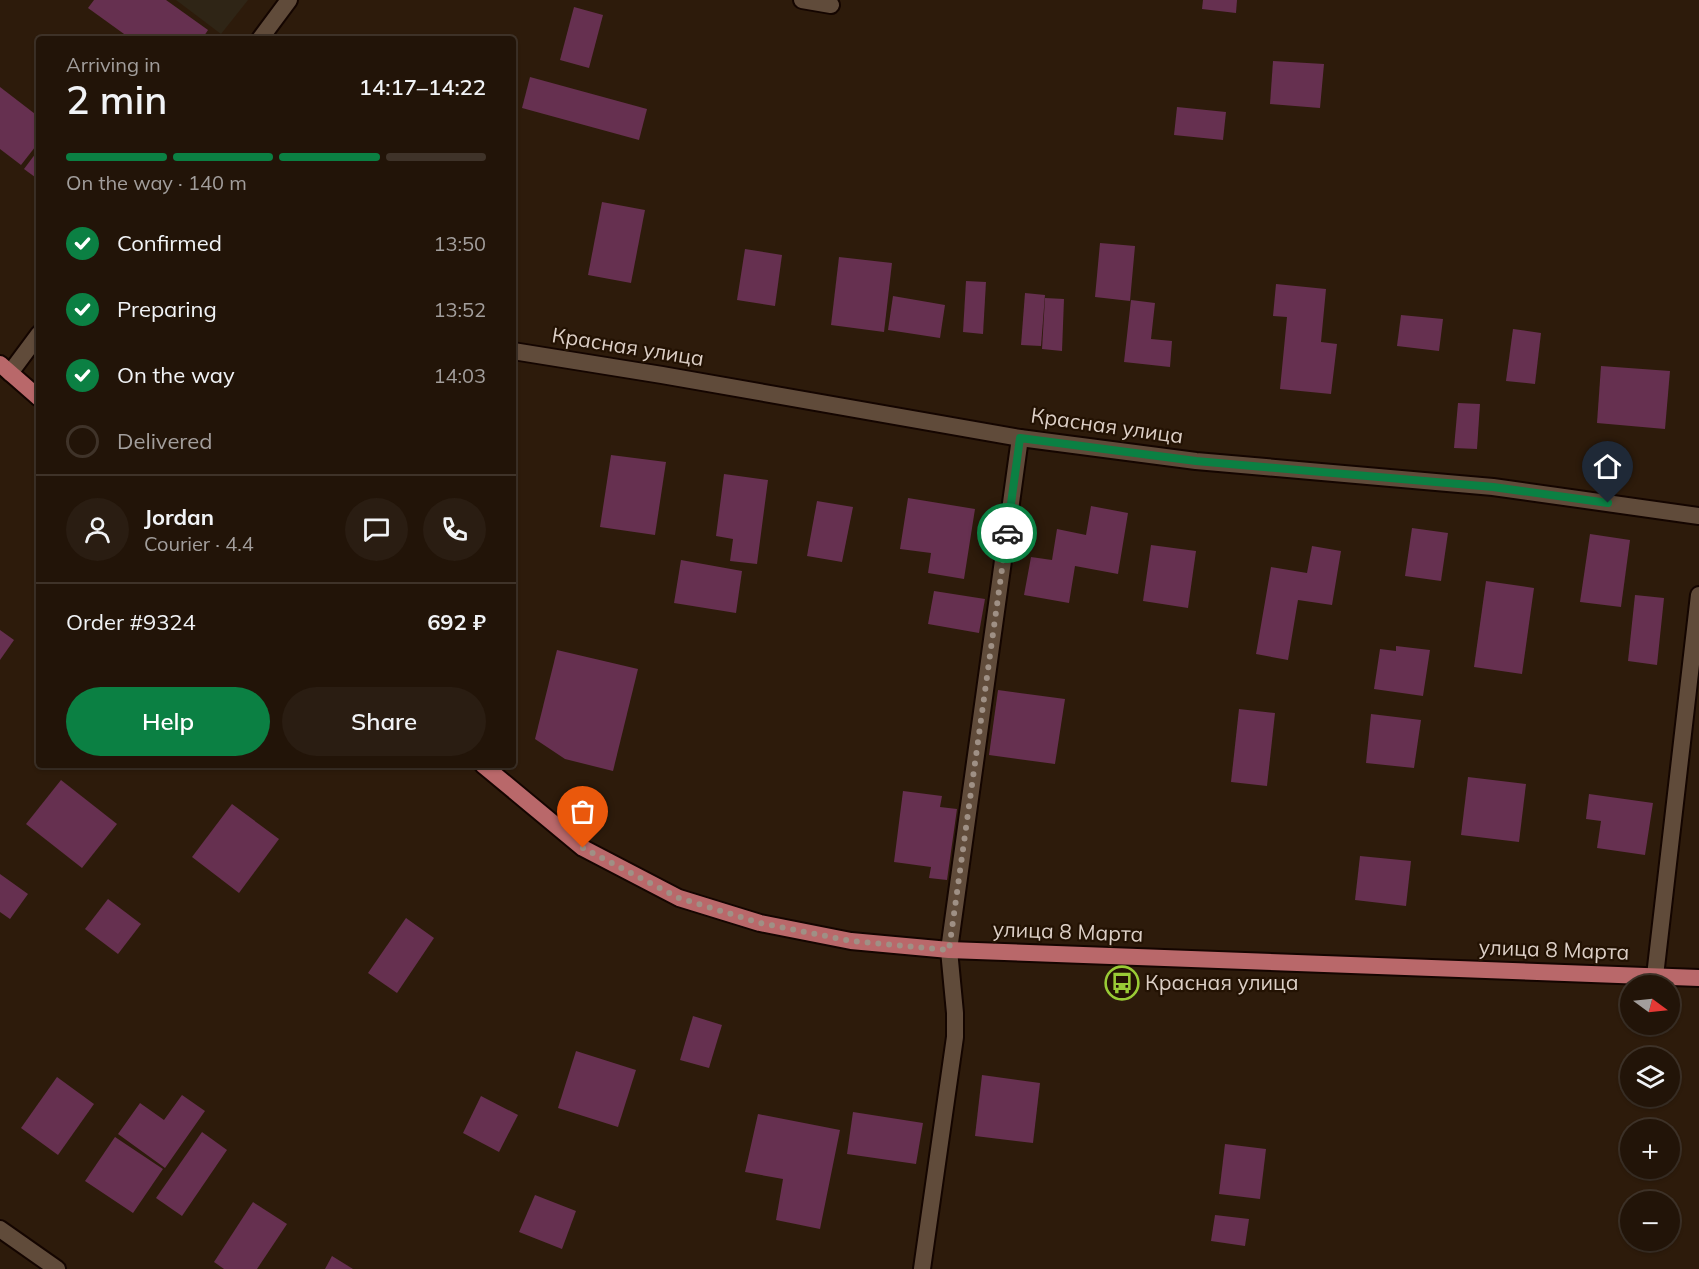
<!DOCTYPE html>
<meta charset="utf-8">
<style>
body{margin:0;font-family:Mulish,sans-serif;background:#2a1d12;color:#f1f3f6;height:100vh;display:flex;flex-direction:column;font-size:22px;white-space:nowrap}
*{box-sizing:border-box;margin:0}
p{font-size:20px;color:#a29e9c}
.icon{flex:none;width:33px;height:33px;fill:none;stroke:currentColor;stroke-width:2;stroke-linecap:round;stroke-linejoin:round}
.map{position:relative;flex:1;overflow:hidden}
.details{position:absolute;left:36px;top:36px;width:480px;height:732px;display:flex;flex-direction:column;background:#221408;border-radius:6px;box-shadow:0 2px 4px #0004,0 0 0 2px #3f3329}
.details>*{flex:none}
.needle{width:39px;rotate:105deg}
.controls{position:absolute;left:1620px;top:975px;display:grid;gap:12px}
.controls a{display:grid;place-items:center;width:60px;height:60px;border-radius:50%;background:#221408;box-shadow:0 2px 4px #0004,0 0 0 2px #3f3329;font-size:30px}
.pin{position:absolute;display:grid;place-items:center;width:51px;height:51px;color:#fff;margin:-62px -26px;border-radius:50% 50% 50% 0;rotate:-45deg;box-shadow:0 0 6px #0007}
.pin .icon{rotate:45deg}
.courier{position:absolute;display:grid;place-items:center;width:60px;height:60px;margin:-30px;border:4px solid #0b8043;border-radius:50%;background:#fff;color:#222;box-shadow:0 2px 8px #0007}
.head em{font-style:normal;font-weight:600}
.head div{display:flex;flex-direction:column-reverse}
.head{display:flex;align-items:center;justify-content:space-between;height:102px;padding:0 30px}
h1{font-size:39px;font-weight:600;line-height:45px}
.bar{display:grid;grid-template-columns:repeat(4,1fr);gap:9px 6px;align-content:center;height:72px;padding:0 30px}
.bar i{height:8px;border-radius:4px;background:#3f3329}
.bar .active{background:#0b8043}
.bar p{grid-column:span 4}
.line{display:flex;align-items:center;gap:15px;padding:0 30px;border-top:2px solid #3f3329}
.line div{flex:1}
.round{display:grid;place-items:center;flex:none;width:63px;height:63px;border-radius:32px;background:#2a1d12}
ol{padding:0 30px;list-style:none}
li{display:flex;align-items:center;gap:18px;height:66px}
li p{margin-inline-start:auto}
li .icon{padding:6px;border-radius:50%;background:#0b8043;color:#fff;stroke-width:4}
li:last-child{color:#a29e9c}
li i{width:33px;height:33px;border:3px solid #3f3329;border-radius:50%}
.action{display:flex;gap:12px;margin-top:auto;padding:12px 30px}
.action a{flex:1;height:69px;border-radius:36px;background:#0b8043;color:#fff;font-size:24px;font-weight:600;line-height:69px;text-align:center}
.action a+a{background:#2a1d12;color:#f1f3f6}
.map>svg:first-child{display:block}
.commercial{fill:#2f2516}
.building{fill:#663050}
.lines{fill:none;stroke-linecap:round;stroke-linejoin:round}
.service-casing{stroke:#140500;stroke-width:20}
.minor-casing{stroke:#140500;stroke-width:20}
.primary-casing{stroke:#140500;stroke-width:20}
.service{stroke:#604b3a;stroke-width:16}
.minor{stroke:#604b3a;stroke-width:16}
.primary{stroke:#b9686a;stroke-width:16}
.done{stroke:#9f9085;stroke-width:6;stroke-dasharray:0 10.8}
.route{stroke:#0b8043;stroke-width:8}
.labels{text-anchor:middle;stroke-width:4.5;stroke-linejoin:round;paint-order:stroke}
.street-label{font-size:21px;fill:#dccfc6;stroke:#231203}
.poi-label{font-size:21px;fill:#dccfc6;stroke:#231203;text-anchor:start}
</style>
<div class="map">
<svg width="1699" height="1269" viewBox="0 0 1699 1269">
<rect width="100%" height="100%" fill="#2d1b0b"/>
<path class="commercial" d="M 176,0 L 248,0 L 221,34 Z"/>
<g class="building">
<path d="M 94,0 L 166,0 L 208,30 L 202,39 L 131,39 L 88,8 Z"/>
<path d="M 1203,0 L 1237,0 L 1236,13 L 1202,9 Z"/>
<path d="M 574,7 L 603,15 L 589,68 L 560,60 Z"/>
<path d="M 1273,61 L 1324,64 L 1320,108 L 1270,104 Z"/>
<path d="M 530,77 L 647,109 L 639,140 L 522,108 Z"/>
<path d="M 0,87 L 39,117 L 39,142 L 21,165 L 0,149 Z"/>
<path d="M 1177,107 L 1226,112 L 1223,140 L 1174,135 Z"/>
<path d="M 39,149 L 39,180 L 24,169 Z"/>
<path d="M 602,202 L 645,210 L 631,283 L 588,275 Z"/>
<path d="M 1100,243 L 1135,246 L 1130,301 L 1095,297 Z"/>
<path d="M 745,249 L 782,255 L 775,306 L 737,300 Z"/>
<path d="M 839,257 L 892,263 L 884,332 L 831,325 Z"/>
<path d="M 966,281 L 986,282 L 983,334 L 963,332 Z"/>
<path d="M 1276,284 L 1326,289 L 1321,342 L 1337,344 L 1331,394 L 1280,389 L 1287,317 L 1273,316 Z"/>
<path d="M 1025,293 L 1045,295 L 1041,346 L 1021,345 Z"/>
<path d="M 893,296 L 945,305 L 940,338 L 888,330 Z"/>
<path d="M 1045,298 L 1064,299 L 1062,351 L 1042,349 Z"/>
<path d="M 1131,300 L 1155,303 L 1151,339 L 1172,341 L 1170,367 L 1124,362 Z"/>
<path d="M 1401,315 L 1443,319 L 1439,351 L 1397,346 Z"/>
<path d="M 1513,329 L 1541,333 L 1535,384 L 1506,381 Z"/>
<path d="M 1601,366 L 1670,371 L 1665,429 L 1597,423 Z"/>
<path d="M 1458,403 L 1480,404 L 1477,449 L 1454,448 Z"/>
<path d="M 611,455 L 666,462 L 655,535 L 600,527 Z"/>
<path d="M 724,474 L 768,480 L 757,564 L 730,561 L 733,539 L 716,536 Z"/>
<path d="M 908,498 L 975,509 L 964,579 L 928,573 L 931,553 L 900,549 Z"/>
<path d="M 817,501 L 853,507 L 842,562 L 807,556 Z"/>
<path d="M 1091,506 L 1128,513 L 1118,574 L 1075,566 L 1069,603 L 1024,595 L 1031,557 L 1052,560 L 1057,529 L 1086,535 Z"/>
<path d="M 1412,528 L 1448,533 L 1441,581 L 1405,576 Z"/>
<path d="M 1590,534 L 1630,540 L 1621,607 L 1580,602 Z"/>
<path d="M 1151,545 L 1196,551 L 1188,608 L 1143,601 Z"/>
<path d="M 1312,546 L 1341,551 L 1332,605 L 1298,600 L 1288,660 L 1256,654 L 1271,567 L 1307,573 Z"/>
<path d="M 681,560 L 742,571 L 736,613 L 674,603 Z"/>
<path d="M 1486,581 L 1534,588 L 1522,674 L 1474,667 Z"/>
<path d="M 934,591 L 985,599 L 979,633 L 928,624 Z"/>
<path d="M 1635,595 L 1664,598 L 1657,665 L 1628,661 Z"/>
<path d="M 0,630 L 14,640 L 0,660 Z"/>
<path d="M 1396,646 L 1430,650 L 1423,696 L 1374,689 L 1380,649 L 1396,651 Z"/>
<path d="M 557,650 L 638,669 L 613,771 L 565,759 L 535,739 Z"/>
<path d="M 998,690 L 1065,699 L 1055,764 L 989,755 Z"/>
<path d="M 1239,709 L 1275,713 L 1267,786 L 1231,782 Z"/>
<path d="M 1371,714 L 1421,720 L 1414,768 L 1366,763 Z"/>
<path d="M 1468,777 L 1526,784 L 1519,842 L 1461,835 Z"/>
<path d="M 61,780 L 117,824 L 82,868 L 26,824 Z"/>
<path d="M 903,791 L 942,796 L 940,807 L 957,809 L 947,880 L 929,878 L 931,867 L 894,862 Z"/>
<path d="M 1589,794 L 1653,803 L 1645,855 L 1597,848 L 1601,821 L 1586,819 Z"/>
<path d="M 232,804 L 279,839 L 239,893 L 192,857 Z"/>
<path d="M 1360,856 L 1411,861 L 1406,906 L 1355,900 Z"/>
<path d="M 0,874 L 28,894 L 10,919 L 0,912 Z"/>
<path d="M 108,899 L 141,924 L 118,954 L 85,929 Z"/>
<path d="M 406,918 L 434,938 L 397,993 L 368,973 Z"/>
<path d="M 693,1016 L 722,1025 L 709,1068 L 680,1060 Z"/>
<path d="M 576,1051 L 636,1070 L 618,1127 L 558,1108 Z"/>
<path d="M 982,1075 L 1040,1083 L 1033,1143 L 975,1136 Z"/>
<path d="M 57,1077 L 94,1104 L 58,1155 L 21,1128 Z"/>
<path d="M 182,1095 L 205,1111 L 165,1168 L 118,1134 L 140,1103 L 164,1120 Z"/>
<path d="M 481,1096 L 518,1115 L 499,1152 L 463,1133 Z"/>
<path d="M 853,1112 L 923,1123 L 916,1164 L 847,1154 Z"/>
<path d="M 758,1114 L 840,1130 L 820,1229 L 776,1220 L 783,1179 L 745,1172 Z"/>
<path d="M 202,1132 L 227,1150 L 182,1216 L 156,1198 Z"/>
<path d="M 115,1137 L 163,1169 L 133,1213 L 85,1181 Z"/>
<path d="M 1225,1144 L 1266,1149 L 1260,1199 L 1219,1194 Z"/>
<path d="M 535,1195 L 576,1211 L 562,1249 L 519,1232 Z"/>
<path d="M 253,1202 L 287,1224 L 257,1269 L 224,1269 L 214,1262 Z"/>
<path d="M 1215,1215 L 1249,1219 L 1245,1246 L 1211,1241 Z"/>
<path d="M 332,1256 L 353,1269 L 325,1269 Z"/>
</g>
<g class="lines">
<g class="service-casing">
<g id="service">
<path d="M 802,0 L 831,5"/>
<path d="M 260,39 L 289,0"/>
<path d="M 10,373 L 39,334"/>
<path d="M 949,950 L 1020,438"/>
<path d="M 1655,976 L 1699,595"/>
</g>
</g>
<g class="minor-casing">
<g id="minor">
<path d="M 513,351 L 662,375 L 1020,438 L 1196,461 L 1493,487 L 1699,516"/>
<path d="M 0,1229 L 57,1269"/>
<path d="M 922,1269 L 955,1037 L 955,1013 L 949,950"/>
</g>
</g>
<g class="primary-casing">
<g id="primary">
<path d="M 0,364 L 39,398"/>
<path d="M 483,765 L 583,848 L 679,898 L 760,923 L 851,941 L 949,950 L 1699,978"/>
</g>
</g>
<use href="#service" class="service"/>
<use href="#minor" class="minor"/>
<use href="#primary" class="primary"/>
</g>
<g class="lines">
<path class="done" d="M 583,848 L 679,898 L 760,923 L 851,941 L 949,950 L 1007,533"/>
<path class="route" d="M 1007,533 L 1020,438 L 1196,461 L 1493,487 L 1608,503"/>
</g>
<defs>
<g id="bus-ring" transform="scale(1.725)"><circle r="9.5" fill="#231203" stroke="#99cb36" stroke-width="1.5"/><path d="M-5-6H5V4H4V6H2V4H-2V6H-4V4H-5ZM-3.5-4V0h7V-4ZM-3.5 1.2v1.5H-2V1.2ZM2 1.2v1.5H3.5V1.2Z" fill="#99cb36"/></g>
</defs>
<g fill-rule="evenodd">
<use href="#bus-ring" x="1122" y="983"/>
</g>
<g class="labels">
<g class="street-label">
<text transform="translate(628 347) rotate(9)" y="7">Красная улица</text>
<text transform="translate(1107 426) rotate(8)" y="7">Красная улица</text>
<text transform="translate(1068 932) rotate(2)" y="7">улица 8 Марта</text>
<text transform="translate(1554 950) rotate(2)" y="7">улица 8 Марта</text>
</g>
<g class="poi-label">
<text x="1145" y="990">Красная улица</text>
</g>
</g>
</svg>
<div class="controls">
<a><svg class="needle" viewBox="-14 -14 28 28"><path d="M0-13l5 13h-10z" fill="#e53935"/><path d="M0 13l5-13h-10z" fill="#a29e9c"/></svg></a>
<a><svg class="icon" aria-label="layers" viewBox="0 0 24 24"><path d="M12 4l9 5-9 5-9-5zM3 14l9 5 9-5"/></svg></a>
<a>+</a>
<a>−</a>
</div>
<div class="pin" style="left:583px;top:848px;background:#ea580c"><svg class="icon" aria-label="bag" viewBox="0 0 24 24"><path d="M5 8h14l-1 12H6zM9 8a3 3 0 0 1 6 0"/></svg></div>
<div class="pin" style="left:1608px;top:503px;background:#1f2937"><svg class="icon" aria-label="home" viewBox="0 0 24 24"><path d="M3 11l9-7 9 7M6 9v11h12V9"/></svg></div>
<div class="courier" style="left:1007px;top:533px"><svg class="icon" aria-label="car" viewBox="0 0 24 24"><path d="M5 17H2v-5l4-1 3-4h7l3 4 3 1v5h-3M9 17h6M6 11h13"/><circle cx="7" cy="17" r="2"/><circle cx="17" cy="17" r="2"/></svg></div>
<section class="details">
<div class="head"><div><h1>2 min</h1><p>Arriving in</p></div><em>14:17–14:22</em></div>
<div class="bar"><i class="active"></i><i class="active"></i><i class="active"></i><i></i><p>On the way · 140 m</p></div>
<ol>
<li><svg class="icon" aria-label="check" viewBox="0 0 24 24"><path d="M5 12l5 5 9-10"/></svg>Confirmed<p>13:50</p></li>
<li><svg class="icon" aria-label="check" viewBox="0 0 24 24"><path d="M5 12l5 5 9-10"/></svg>Preparing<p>13:52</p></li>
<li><svg class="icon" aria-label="check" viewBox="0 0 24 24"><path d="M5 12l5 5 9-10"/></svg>On the way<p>14:03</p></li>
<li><i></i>Delivered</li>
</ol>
<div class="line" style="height:108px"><a class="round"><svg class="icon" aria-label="person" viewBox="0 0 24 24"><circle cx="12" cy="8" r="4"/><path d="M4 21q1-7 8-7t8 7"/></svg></a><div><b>Jordan</b><p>Courier · 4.4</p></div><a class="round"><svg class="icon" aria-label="chat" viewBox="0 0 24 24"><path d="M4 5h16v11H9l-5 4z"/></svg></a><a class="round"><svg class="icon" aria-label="phone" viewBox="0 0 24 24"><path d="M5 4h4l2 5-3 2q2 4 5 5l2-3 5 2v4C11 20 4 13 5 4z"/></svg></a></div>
<div class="line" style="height:78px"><div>Order #9324</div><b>692 ₽</b></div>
<div class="action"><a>Help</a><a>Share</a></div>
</section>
</div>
